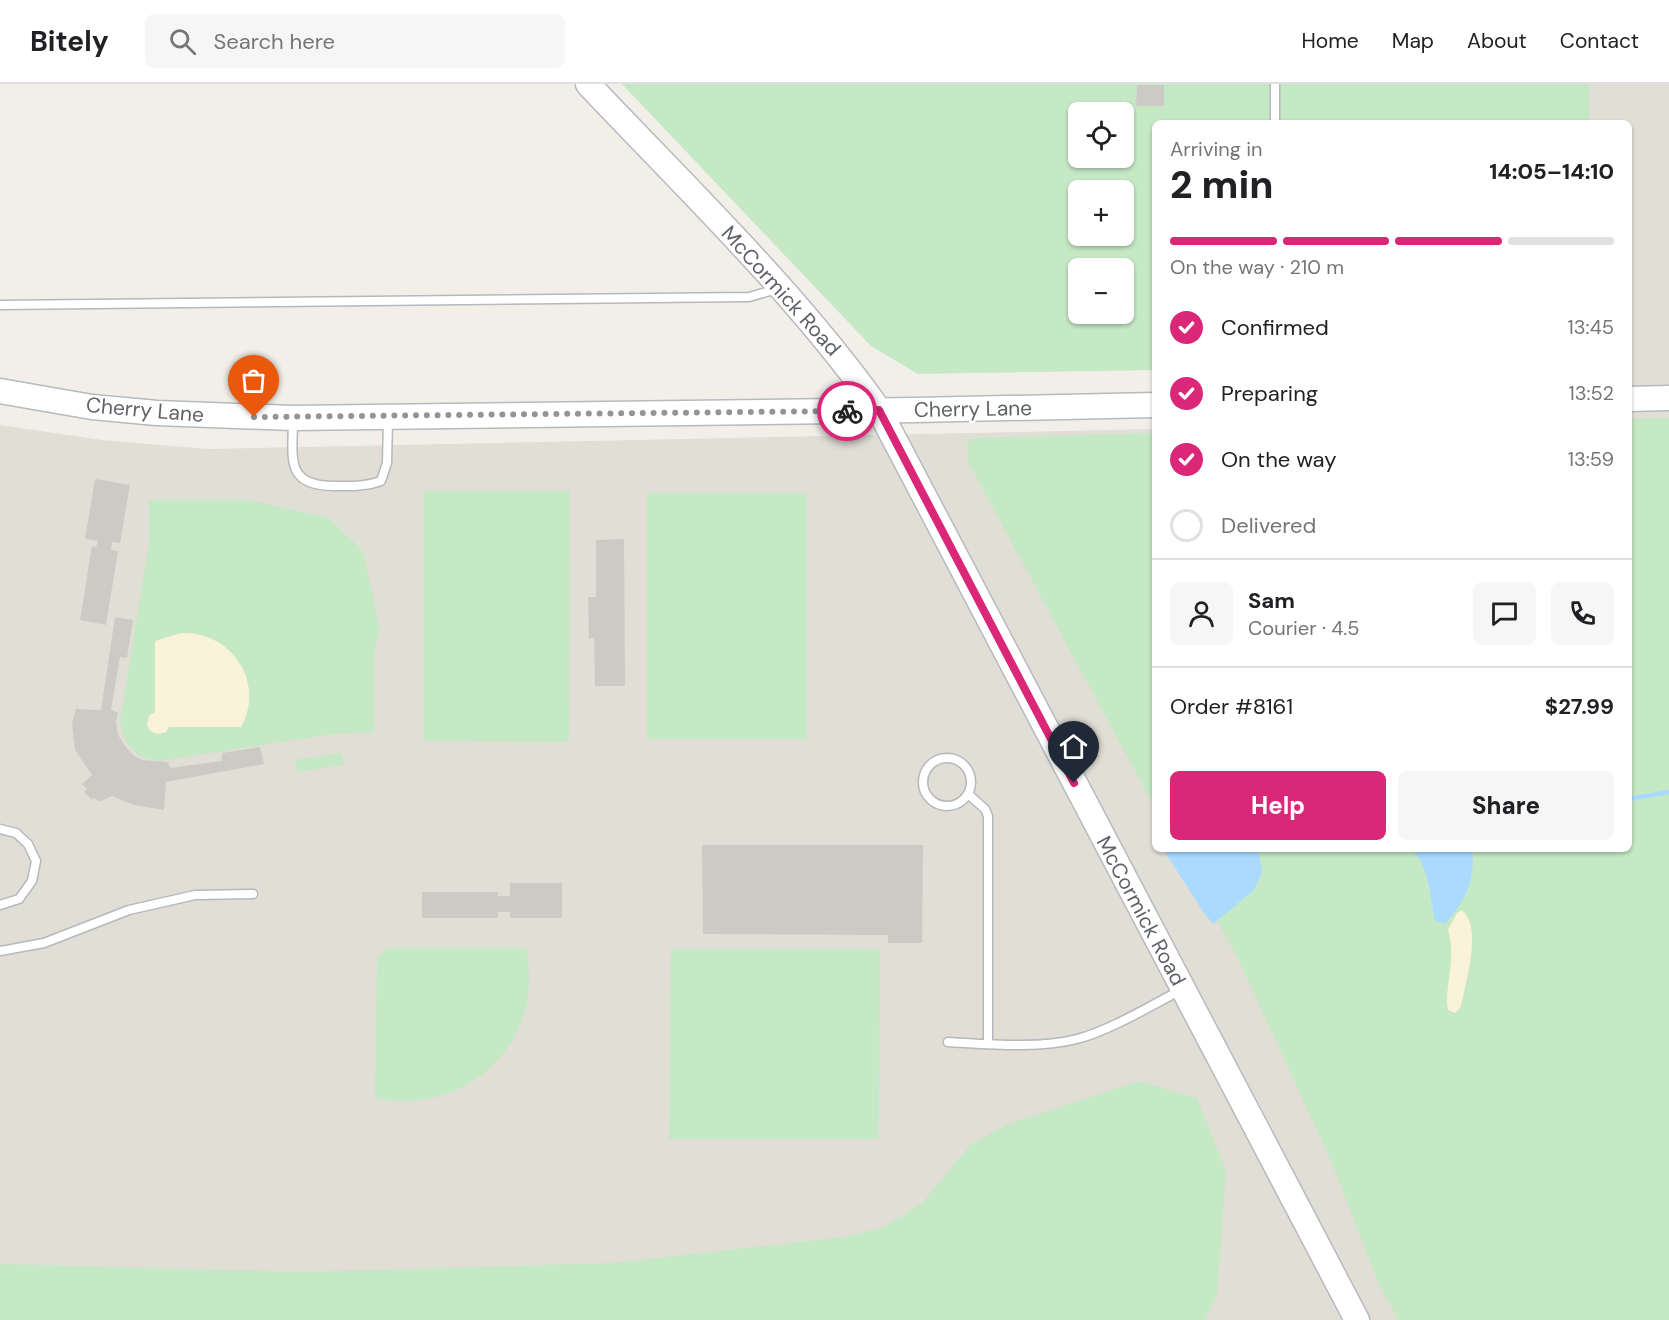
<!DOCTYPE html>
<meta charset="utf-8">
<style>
body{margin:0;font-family:"DM Sans",sans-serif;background:#f6f6f6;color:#202124;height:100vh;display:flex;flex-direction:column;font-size:22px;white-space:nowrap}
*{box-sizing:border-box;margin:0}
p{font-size:20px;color:#757577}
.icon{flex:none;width:33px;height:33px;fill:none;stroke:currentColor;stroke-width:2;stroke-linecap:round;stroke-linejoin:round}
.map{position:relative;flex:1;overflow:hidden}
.side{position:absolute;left:1152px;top:36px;width:480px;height:732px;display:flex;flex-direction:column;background:#fff;border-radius:9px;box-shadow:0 2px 4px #0004}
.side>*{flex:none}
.tools{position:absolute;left:1068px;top:18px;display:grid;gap:12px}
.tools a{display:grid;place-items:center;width:66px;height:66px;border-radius:9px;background:#fff;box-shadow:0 2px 4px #0004;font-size:30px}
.pin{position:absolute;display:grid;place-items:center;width:51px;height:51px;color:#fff;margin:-62px -26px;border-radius:50% 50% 50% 0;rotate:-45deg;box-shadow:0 0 6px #0007}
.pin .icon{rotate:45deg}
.courier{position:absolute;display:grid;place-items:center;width:60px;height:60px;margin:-30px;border:4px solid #db2777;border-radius:50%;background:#fff;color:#222;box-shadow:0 2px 8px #0007}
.summary em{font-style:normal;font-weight:800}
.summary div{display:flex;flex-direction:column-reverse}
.summary{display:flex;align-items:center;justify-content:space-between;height:102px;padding:0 18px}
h1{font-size:39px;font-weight:800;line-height:45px}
.bar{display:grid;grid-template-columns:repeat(4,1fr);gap:9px 6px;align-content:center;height:72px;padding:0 18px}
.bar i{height:8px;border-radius:4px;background:#e0e0e0}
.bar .on{background:#db2777}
.bar p{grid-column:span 4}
.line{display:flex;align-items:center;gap:15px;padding:0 18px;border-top:2px solid #e0e0e0}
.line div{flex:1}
.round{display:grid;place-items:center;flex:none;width:63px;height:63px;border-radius:9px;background:#f6f6f6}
ol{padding:0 18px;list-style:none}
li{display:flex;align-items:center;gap:18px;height:66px}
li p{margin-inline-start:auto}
li .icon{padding:6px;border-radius:50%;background:#db2777;color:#fff;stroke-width:4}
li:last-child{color:#757577}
li i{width:33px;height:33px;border:3px solid #e0e0e0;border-radius:50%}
.action{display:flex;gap:12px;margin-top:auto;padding:12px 18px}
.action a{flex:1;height:69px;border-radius:9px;background:#db2777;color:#fff;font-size:24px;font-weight:800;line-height:69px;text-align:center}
.action a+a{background:#f6f6f6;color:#202124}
header{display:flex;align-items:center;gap:36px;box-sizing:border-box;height:84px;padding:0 30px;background:#fff;border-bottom:2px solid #e0e0e0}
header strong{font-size:28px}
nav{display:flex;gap:33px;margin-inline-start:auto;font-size:21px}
.search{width:420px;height:54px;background:#f6f6f6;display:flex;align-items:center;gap:15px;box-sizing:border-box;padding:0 21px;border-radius:9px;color:#757577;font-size:22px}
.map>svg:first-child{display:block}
.education{fill:#e1ded6}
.green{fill:#c5e8c5;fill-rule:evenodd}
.sand{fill:#fbf3d9}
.water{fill:#aadaff}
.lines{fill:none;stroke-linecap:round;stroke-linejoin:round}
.stream{stroke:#aadaff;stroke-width:4.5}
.building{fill:#cccac5}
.lane-casing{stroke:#b5b8bc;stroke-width:11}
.secondary-casing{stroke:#b6babf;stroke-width:27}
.lane{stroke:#fff;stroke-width:8}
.secondary{stroke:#fff;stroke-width:24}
.done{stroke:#929495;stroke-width:6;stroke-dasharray:0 10.8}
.route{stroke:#db2777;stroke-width:8}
.labels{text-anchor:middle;stroke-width:5;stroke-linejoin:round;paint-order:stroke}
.street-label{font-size:21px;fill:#5f6368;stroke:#fff}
</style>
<header>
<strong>Bitely</strong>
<div class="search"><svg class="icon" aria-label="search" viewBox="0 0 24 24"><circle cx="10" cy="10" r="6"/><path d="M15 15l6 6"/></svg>Search here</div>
<nav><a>Home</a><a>Map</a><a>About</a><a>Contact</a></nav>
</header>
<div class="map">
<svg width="1669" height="1236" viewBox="0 0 1669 1236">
<rect width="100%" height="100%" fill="#f1efe8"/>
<path class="education" d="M 1589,0 L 1669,0 L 1669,1236 L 0,1236 L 0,341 L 102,356 L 209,365 L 1155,345 L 1155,765 L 1629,765 L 1629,39 L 1589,39 Z"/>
<g class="green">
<path d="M 622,0 L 1589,0 L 1589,39 L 1155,39 L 1155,286 L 918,290 L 871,262 ZM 1078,28 L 1124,28 L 1124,74 L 1078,74 ZM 1078,106 L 1124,106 L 1124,152 L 1078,152 ZM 1078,184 L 1124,184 L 1124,230 L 1078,230 Z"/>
<path d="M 1669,334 L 1669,1236 L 1398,1236 L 1377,1196 L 1331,1077 L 1239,877 L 1177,765 L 1629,765 L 1629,335 Z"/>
<path d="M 1155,349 L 1155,724 L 968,378 L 967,358 L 974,354 Z"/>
<path d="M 424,407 L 570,407 L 569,658 L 424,657 Z"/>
<rect x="647" y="409" width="160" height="246"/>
<path d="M 149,416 L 249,416 L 329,434 L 363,467 L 380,545 L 374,570 L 374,648 L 334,650 L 159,677 C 134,673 124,663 120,637 L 149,460 Z"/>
<path d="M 342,669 L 344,681 L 297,688 L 295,676 Z"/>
<path d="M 386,864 L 526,864 C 546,958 468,1033 375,1014 L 377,873 Z"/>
<path d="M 671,865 L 880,865 L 879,1055 L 669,1055 Z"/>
<path d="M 1139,997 L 1197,1014 L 1226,1087 L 1217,1212 L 1205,1236 L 0,1236 L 0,1180 L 302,1188 L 613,1179 L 845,1153 L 884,1143 L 922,1119 L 971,1060 L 1008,1040 Z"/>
</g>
<g class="sand">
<path d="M 181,549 C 231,547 266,598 241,643 L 169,643 L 166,648 C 156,651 152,650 147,642 L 149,632 L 155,628 L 155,557 Z"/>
<path d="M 1461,826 C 1484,841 1465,901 1461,923 L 1455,929 L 1448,926 L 1447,920 C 1447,895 1456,871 1448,846 L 1457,829 Z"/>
</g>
<g class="water">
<path d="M 1163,765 L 1258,765 L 1262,788 L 1254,806 L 1213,840 L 1204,829 Z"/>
<path d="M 1410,765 L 1472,765 C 1476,796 1465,817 1445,840 L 1435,837 C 1430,814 1430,780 1410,765 Z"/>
</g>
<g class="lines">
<path class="stream" d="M 1629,715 L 1669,708"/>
</g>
<g class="building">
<path d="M 1137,1 L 1164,1 L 1164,22 L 1136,22 Z"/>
<path d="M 95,395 L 130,401 L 120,459 L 112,458 L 111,466 L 118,467 L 106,541 L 80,536 L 92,462 L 96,463 L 98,457 L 85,455 Z"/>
<path d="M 624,455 L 625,602 L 595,602 L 594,554 L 589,554 L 588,513 L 596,513 L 596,456 Z"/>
<path d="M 115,533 L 133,536 L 127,574 L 120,573 L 111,626 L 118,629 L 116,637 L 118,651 L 125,662 L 134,672 L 142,676 L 168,678 L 170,684 L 222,677 L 222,669 L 260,663 L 264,680 L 166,698 L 164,726 L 134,721 L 112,712 L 99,718 L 95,714 L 91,715 L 84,708 L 87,705 L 82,700 L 92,691 L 75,666 L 72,639 L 76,625 L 101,626 Z"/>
<path d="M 702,761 L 923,761 L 922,859 L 888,859 L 888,851 L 703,850 Z"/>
<path d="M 510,799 L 562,799 L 562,834 L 510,834 L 510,828 L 498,828 L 498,834 L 422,834 L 422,808 L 498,808 L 498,812 L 510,812 Z"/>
</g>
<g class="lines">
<g class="lane-casing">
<g id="lane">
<path d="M 1275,0 L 1275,39"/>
<path d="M 0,221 L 749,213 L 777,205"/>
<path d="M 293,335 C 293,373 284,402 334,402 C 350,402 365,403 381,397 L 387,379 L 388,336"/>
<circle cx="947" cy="698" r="24"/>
<path d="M 968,710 L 985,725 L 988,732 L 988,960"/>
<path d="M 0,745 L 16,749 L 28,760 L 36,777 L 32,797 L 19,815 L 0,821"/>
<path d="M 0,867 L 44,859 L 129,826 L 195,811 L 253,810"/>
<path d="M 948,958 C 987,960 1039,965 1077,955 C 1109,947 1152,921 1181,906"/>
</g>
</g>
<g class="secondary-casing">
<g id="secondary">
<path d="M 588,0 C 688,106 795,208 879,326 L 1357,1236"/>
<path d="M 0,307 L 92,323 L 157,329 L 293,334 L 915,326 L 1155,321"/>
<path d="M 1629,315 L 1669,314"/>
</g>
</g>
<use href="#lane" class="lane"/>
<use href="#secondary" class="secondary"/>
</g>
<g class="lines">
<path class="done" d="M 254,333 L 847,327"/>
<path class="route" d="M 847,327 L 879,326 L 1074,699"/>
</g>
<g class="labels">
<g class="street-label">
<text transform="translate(781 207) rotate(48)" y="7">McCormick Road</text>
<text transform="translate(973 325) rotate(-1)" y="7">Cherry Lane</text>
<text transform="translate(145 326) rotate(5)" y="7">Cherry Lane</text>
<text transform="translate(1141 827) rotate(62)" y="7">McCormick Road</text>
</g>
</g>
</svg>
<div class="tools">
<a><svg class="icon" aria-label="locate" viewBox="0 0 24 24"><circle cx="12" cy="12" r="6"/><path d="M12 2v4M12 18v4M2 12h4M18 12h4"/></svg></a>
<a>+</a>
<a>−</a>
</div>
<div class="pin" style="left:254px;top:333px;background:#ea580c"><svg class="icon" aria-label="bag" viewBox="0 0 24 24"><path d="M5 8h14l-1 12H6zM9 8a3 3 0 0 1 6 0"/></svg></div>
<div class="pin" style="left:1074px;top:699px;background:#1f2937"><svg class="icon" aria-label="home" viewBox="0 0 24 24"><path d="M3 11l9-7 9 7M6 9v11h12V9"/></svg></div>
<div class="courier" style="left:847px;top:327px"><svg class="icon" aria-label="bike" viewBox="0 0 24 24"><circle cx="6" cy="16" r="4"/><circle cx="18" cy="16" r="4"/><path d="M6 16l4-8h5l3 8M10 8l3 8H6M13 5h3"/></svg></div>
<section class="side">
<div class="summary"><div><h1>2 min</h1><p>Arriving in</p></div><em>14:05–14:10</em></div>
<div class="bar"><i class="on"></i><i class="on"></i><i class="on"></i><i></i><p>On the way · 210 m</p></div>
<ol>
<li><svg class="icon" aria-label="check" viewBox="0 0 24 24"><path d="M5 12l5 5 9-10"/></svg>Confirmed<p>13:45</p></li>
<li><svg class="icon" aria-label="check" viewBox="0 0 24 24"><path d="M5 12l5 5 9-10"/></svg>Preparing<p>13:52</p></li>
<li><svg class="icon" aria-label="check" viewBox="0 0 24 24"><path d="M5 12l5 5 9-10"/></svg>On the way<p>13:59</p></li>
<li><i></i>Delivered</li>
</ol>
<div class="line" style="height:108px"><a class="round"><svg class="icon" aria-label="person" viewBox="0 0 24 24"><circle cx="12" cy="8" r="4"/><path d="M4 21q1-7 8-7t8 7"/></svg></a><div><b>Sam</b><p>Courier · 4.5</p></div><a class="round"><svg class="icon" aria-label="chat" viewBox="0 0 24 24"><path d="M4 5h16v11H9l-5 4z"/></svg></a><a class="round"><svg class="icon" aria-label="phone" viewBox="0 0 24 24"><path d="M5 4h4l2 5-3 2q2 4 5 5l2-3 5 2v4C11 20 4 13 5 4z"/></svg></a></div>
<div class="line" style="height:78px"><div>Order #8161</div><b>$27.99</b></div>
<div class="action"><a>Help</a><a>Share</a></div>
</section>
</div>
